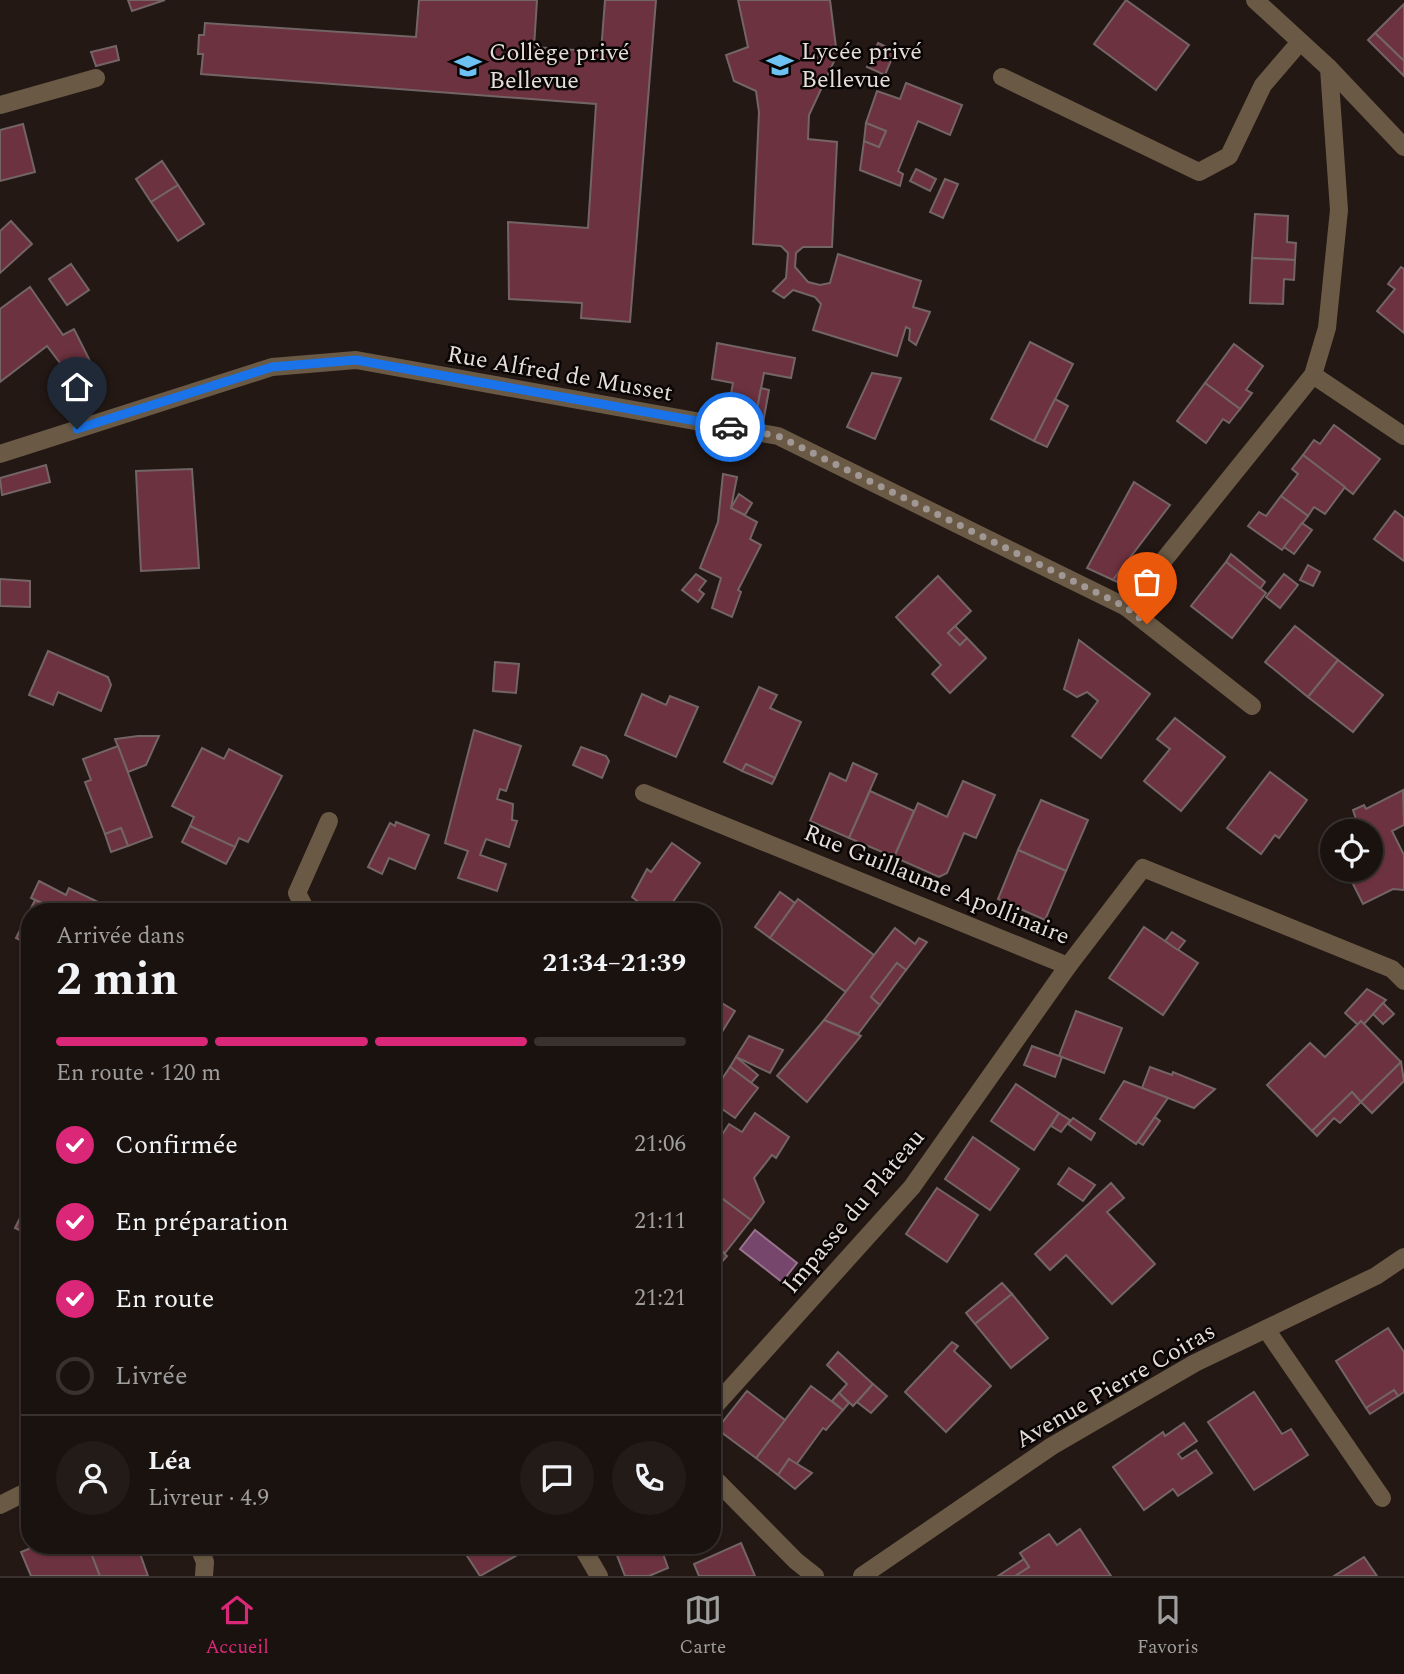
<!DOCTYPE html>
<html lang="fr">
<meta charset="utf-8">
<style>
body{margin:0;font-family:Spectral,serif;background:#231b18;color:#f1f3f6;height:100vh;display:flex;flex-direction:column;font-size:26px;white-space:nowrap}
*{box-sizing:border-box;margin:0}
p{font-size:23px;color:#9f9e9e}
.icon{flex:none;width:38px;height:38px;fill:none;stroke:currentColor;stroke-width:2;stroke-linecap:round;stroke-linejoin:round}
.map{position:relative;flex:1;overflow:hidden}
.drawer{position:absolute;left:21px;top:903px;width:700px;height:651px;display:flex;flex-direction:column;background:#1a120f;border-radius:28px;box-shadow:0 2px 5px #0004,0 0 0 2px #38322f}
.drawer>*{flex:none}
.fabs{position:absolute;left:1320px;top:819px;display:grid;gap:14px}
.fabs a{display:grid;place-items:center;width:63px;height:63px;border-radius:50%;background:#1a120f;box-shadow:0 2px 5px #0004,0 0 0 2px #38322f;font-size:35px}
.pin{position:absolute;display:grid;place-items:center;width:60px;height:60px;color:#fff;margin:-72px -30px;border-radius:50% 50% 50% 0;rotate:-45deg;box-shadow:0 0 7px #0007}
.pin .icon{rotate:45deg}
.courier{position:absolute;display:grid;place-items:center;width:70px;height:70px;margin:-35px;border:5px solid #1a73e8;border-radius:50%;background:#fff;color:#222;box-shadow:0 2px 9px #0007}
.head em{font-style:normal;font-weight:700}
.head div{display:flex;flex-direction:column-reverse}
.head{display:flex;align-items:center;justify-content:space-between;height:119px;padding:0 35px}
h1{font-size:46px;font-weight:700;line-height:52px}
.bar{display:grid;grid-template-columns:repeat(4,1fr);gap:10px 7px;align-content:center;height:84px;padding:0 35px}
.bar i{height:9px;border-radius:5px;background:#38322f}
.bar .active{background:#db2777}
.bar p{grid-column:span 4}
.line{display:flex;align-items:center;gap:18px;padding:0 35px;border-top:2px solid #38322f}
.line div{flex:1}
.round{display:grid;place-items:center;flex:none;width:74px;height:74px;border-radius:37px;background:#231b18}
ol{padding:0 35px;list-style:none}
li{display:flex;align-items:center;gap:21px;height:77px}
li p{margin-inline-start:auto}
li .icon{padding:7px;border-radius:50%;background:#db2777;color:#fff;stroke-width:4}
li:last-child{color:#9f9e9e}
li i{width:38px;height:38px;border:4px solid #38322f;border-radius:50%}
.tab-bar{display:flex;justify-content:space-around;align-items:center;height:98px;border-top:2px solid #38322f;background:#1a120f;font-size:19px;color:#9f9e9e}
.tab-bar a{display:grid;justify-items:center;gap:4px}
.tab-bar .active{color:#db2777}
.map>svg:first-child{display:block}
.water{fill:#76466c;stroke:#97738d;stroke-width:2}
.building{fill:#6d323f;stroke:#736466;stroke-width:2}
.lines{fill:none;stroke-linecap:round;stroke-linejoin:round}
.service{stroke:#6a5a45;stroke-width:18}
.minor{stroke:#6a5a45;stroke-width:18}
.done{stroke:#a19895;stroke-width:7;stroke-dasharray:0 12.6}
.route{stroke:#1a73e8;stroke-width:9}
.labels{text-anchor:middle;stroke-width:5;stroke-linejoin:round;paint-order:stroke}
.poi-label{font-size:24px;fill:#e5ddda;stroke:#090504;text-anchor:start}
.street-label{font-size:24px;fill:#e5ddda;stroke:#090504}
</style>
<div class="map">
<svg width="1404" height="1576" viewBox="0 0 1404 1576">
<rect width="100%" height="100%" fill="#231814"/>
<path class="water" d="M 755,1230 L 797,1263 L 782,1282 L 740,1249 Z"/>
<g class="building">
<path d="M 128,0 L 165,0 L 132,11 Z"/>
<path d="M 419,0 L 537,0 L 534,47 L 601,52 L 605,0 L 656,0 L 630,322 L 581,318 L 582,303 L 509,299 L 508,222 L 588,228 L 596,104 L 201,74 L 203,54 L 198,54 L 199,35 L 204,35 L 205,23 L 416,37 Z"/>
<path d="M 738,0 L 830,0 L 837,55 L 809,115 L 808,139 L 837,142 L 832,247 L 803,247 L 796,253 L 795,267 L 808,282 L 820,285 L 830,283 L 838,254 L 921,281 L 913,307 L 930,312 L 916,345 L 909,340 L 910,329 L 906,327 L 897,356 L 813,330 L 821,304 L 815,297 L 793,290 L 784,298 L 773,291 L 786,278 L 788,253 L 781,246 L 753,244 L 759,112 L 756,91 L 734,81 L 726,55 L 748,47 Z"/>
<path d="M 1126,0 L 1189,45 L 1156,90 L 1094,44 Z"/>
<path d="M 1404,4 L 1404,61 L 1375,33 Z"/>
<path d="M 1375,33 L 1404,61 L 1404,76 L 1368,40 Z"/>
<path d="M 878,43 L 895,51 L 885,75 L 867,67 Z"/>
<path d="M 116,46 L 119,60 L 96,66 L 91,52 Z"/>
<path d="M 906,83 L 962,105 L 950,135 L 918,121 L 898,171 L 903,174 L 900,186 L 860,170 L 864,141 L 879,147 L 886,131 L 866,123 L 877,91 L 900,99 Z"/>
<path d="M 866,123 L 886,131 L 879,147 L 864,141 Z"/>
<path d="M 23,124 L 35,172 L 0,181 L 0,130 Z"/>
<path d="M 162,161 L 178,185 L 151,202 L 136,179 Z"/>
<path d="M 916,169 L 936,179 L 930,191 L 910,181 Z"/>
<path d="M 945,179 L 958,184 L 943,218 L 930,212 Z"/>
<path d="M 178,185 L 204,224 L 178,241 L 151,202 Z"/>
<path d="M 1255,214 L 1288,216 L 1287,242 L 1296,243 L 1295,260 L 1252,258 Z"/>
<path d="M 11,221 L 32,244 L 0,273 L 0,231 Z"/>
<path d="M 1252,258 L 1295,260 L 1294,280 L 1284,279 L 1283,304 L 1250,303 Z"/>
<path d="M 71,264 L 89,290 L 67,305 L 49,279 Z"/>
<path d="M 1401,267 L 1404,269 L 1404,333 L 1377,311 L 1395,289 L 1388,284 Z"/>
<path d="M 30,287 L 63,335 L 74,329 L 90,361 L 70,376 L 47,346 L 0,382 L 0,309 Z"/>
<path d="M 1030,342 L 1073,364 L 1034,441 L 991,419 Z"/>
<path d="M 717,343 L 795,358 L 791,378 L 764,373 L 755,420 L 727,415 L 733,383 L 712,379 Z"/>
<path d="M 1234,344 L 1263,366 L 1246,390 L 1252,393 L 1240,409 L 1205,383 Z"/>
<path d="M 872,373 L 901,378 L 875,439 L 847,427 Z"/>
<path d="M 1205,383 L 1240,409 L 1229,423 L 1223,419 L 1206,443 L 1177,421 Z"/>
<path d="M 761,388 L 769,390 L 763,423 L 755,420 Z"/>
<path d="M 1055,399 L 1068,406 L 1047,447 L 1034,441 Z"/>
<path d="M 1334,425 L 1380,459 L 1353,494 L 1303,455 L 1314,440 L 1320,444 Z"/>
<path d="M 1303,455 L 1345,487 L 1325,514 L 1314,507 L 1308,516 L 1281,496 L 1298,474 L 1292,469 Z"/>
<path d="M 46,465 L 50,482 L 2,495 L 0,478 Z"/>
<path d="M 192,469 L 199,568 L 141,571 L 136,471 Z"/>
<path d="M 723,474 L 737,477 L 731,508 L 757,522 L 750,539 L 761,545 L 738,590 L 741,592 L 732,617 L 712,608 L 721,578 L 700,568 L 718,522 Z"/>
<path d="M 1134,482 L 1170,505 L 1113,580 L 1087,568 Z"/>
<path d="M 739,494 L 752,503 L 745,515 L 731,508 Z"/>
<path d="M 1281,496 L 1308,516 L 1282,550 L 1248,526 L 1259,512 L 1266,516 Z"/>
<path d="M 1395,511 L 1404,518 L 1404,561 L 1374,539 Z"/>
<path d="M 1302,523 L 1312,530 L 1294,554 L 1284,547 Z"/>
<path d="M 1231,554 L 1265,582 L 1260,589 L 1226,562 Z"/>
<path d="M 1127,561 L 1145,576 L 1137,583 L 1122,584 L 1113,580 Z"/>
<path d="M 1226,562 L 1266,593 L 1232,638 L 1191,606 Z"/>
<path d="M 1308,565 L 1320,572 L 1313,586 L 1300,580 Z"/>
<path d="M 696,574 L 706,581 L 699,590 L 704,594 L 698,602 L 682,590 Z"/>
<path d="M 1284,574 L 1298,585 L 1280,608 L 1266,597 Z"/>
<path d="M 938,576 L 971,611 L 948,633 L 960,645 L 967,638 L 986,658 L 950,693 L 932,674 L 941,665 L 896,617 Z"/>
<path d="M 0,579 L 30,581 L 30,607 L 0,606 Z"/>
<path d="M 955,626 L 967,638 L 960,645 L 948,633 Z"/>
<path d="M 1295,626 L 1338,660 L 1308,697 L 1265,662 Z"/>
<path d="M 1079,640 L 1150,694 L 1101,758 L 1072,736 L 1098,701 L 1087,692 L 1077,697 L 1064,689 Z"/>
<path d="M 48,651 L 108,677 L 111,685 L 101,711 L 58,692 L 53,705 L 29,695 Z"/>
<path d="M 1338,660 L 1383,695 L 1353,732 L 1308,697 Z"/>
<path d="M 495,662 L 519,664 L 516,693 L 493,691 Z"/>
<path d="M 759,687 L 777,695 L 770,708 L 801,722 L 775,778 L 746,764 L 742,771 L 724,762 Z"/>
<path d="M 642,694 L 666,705 L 670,696 L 698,707 L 676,757 L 625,735 Z"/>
<path d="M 1175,718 L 1225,757 L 1181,811 L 1144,781 L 1170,749 L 1157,739 Z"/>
<path d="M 474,730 L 521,746 L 506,791 L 500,789 L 497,799 L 513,804 L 512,820 L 517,821 L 509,847 L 486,839 L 480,855 L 506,864 L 497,891 L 458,878 L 468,851 L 445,843 Z"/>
<path d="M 138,736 L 159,736 L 146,765 L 128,772 L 115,739 Z"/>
<path d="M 118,746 L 152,837 L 128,846 L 121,828 L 105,834 L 85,782 L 91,780 L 83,759 Z"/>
<path d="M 581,747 L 606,756 L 609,761 L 602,778 L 573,765 Z"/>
<path d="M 202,748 L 224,759 L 229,749 L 282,776 L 248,842 L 239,838 L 235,847 L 216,840 L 190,826 L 194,817 L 172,806 Z"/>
<path d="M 853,763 L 877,774 L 849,838 L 810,821 L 830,773 L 846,781 Z"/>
<path d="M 746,764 L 775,778 L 772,784 L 742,771 Z"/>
<path d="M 1270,772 L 1307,800 L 1279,838 L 1275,835 L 1261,854 L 1227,828 Z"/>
<path d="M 963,781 L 995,795 L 976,838 L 964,833 L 947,873 L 939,877 L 894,857 L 918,803 L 947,817 Z"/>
<path d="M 1403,790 L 1404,825 L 1392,831 L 1404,855 L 1404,890 L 1393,889 L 1363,904 L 1346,870 L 1370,870 L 1370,831 L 1360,831 L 1353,810 L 1364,805 L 1366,809 Z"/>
<path d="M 870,791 L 914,811 L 894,857 L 849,838 Z"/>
<path d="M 1041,800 L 1088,820 L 1066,871 L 1018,850 Z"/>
<path d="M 396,822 L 429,835 L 415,869 L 389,858 L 382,874 L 368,867 L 390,823 L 395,826 Z"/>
<path d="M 190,826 L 235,847 L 226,864 L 182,842 Z"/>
<path d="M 121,828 L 128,846 L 111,852 L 105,834 Z"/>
<path d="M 672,843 L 700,863 L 666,912 L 652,912 L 632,897 L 647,869 L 651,872 Z"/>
<path d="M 1018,850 L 1066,871 L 1045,920 L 998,899 Z"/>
<path d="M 39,881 L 66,895 L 69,888 L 100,903 L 95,912 L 39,912 L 44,904 L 31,898 Z"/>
<path d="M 780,892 L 795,903 L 770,938 L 755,927 Z"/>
<path d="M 798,899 L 874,955 L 846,992 L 770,938 Z"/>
<path d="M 35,900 L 44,904 L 39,912 L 30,912 L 30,945 L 16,938 Z"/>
<path d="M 1144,927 L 1198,963 L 1163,1015 L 1109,978 Z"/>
<path d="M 895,928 L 915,944 L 919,938 L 927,942 L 906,970 L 897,963 L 871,997 L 880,1005 L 858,1034 L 824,1020 Z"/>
<path d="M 1172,932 L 1185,941 L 1178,950 L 1165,941 Z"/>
<path d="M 897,963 L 906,970 L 880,1005 L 871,997 Z"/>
<path d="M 1367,989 L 1386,1000 L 1364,1024 L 1361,1021 L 1358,1025 L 1345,1013 Z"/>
<path d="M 712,997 L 735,1011 L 712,1048 Z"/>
<path d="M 1383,1003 L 1394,1014 L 1383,1024 L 1373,1014 Z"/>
<path d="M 1076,1011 L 1122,1028 L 1104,1073 L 1059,1056 Z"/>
<path d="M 824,1020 L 861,1036 L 807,1102 L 777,1076 Z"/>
<path d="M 1361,1021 L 1401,1062 L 1361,1102 L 1352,1092 L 1312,1131 L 1267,1085 L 1310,1043 L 1325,1057 Z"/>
<path d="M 749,1036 L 783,1050 L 770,1073 L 736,1057 Z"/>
<path d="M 1032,1046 L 1062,1057 L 1055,1077 L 1024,1065 Z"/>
<path d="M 736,1057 L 758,1075 L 751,1083 L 730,1067 Z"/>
<path d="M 1401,1062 L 1404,1081 L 1372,1113 L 1361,1102 Z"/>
<path d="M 730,1067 L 758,1088 L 735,1118 L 712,1102 L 712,1094 Z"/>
<path d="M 1150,1067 L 1172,1075 L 1173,1072 L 1215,1089 L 1194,1108 L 1142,1088 Z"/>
<path d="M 1124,1081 L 1168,1098 L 1136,1144 L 1100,1119 Z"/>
<path d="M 1016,1084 L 1059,1113 L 1034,1150 L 991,1121 Z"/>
<path d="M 1352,1092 L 1361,1102 L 1340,1123 L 1334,1118 L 1317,1136 L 1312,1131 Z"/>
<path d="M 755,1113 L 789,1137 L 776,1158 L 772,1155 L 754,1178 L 764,1202 L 751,1220 L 712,1191 L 712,1150 L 729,1124 L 742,1132 Z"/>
<path d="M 1059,1113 L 1070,1120 L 1061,1132 L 1051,1126 Z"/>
<path d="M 1155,1117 L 1160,1121 L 1143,1145 L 1138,1142 Z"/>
<path d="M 1073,1118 L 1095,1133 L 1091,1140 L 1068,1124 Z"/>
<path d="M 973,1137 L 1019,1169 L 990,1210 L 945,1179 Z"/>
<path d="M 1069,1168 L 1095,1185 L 1083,1201 L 1058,1184 Z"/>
<path d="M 1111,1183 L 1124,1198 L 1107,1212 L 1155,1264 L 1112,1304 L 1066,1255 L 1050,1270 L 1035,1254 Z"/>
<path d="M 937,1188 L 978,1215 L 947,1262 L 906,1234 Z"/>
<path d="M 712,1191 L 751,1220 L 725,1253 L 712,1244 Z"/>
<path d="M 30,1198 L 30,1235 L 15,1228 Z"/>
<path d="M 715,1246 L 727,1256 L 712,1273 L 712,1250 Z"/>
<path d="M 1002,1283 L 1012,1294 L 975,1324 L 966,1313 Z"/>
<path d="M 1012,1294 L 1048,1338 L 1011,1368 L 975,1324 Z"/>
<path d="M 1388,1328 L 1404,1352 L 1404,1392 L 1398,1396 L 1394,1390 L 1366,1408 L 1336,1361 Z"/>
<path d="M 952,1342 L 958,1346 L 954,1351 L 991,1386 L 946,1432 L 905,1392 Z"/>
<path d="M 838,1352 L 873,1384 L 853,1406 L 839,1393 L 847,1384 L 827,1365 Z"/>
<path d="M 873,1384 L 887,1396 L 871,1413 L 857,1402 Z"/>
<path d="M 811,1386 L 843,1410 L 826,1430 L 823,1428 L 796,1465 L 789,1459 L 778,1475 L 756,1458 Z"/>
<path d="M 1394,1390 L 1398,1396 L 1370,1414 L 1366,1408 Z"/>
<path d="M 747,1391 L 785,1420 L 756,1458 L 717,1429 Z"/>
<path d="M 1254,1392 L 1282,1434 L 1291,1429 L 1308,1455 L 1254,1490 L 1208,1422 Z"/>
<path d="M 839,1393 L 849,1403 L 843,1410 L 832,1401 Z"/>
<path d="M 1184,1423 L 1197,1441 L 1178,1454 L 1182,1459 L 1196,1450 L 1212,1473 L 1178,1496 L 1173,1489 L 1144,1510 L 1113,1467 L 1163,1432 L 1165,1436 Z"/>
<path d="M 789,1459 L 812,1473 L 795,1489 L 778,1475 Z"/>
<path d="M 1080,1529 L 1111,1576 L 1015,1576 L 1029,1567 L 1020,1553 L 1049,1534 L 1057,1545 Z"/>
<path d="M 741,1543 L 755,1576 L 699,1576 L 694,1564 Z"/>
<path d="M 38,1545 L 88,1545 L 100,1576 L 31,1576 L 21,1552 Z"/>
<path d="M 88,1545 L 137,1545 L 148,1576 L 100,1576 Z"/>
<path d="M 460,1545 L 525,1545 L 528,1549 L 480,1576 Z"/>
<path d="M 613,1545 L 660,1545 L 668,1568 L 649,1576 L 625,1576 Z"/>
<path d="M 1364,1557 L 1377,1576 L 1334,1576 Z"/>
<path d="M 1024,1559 L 1029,1567 L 1015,1576 L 998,1576 Z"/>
</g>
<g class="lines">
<g class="service">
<path d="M 1002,77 L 1199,172 L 1229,156 L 1263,85 L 1300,42"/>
<path d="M 581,1545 L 599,1576"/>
</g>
<g class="minor">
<path d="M 1255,0 L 1329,68 L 1404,147"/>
<path d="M 0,105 L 96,78"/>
<path d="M 1313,375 L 1404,436"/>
<path d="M 0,454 L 272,367 L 356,360 L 778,436 L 1126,607 L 1252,706"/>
<path d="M 1126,607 L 1313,375 L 1327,328 L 1339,210 L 1329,68"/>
<path d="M 644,793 L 1068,966"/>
<path d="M 307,912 L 297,893 L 329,821"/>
<path d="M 1266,1329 L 1382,1498"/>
<path d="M 712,1409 L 912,1187 L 1068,966 L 1143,868 L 1392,969 L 1404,981"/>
<path d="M 712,1476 L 796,1561 L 815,1576"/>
<path d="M 0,1505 L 30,1490"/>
<path d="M 198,1545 L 205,1562 L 204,1576"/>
<path d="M 862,1576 L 1052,1446 L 1195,1363 L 1376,1276 L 1404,1257"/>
</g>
</g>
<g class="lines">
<path class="done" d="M 730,427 L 778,436 L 1126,607 L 1147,624"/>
<path class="route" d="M 77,429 L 272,367 L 356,360 L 730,427"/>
</g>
<defs>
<g id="school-bare" transform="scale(2.1)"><path d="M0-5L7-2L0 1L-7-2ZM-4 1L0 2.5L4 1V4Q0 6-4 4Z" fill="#6ec2f3" stroke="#090504" stroke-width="2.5" paint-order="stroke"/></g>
</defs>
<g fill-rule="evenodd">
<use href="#school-bare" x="780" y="65"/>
<use href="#school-bare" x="468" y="66"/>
</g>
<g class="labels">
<g class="poi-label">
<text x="801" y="59">Lycée privé<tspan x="801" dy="28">Bellevue</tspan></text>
<text x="489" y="60">Collège privé<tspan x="489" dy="28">Bellevue</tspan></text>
</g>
<g class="street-label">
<text transform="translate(560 373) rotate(10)" y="8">Rue Alfred de Musset</text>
<text transform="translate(937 884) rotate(22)" y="8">Rue Guillaume Apollinaire</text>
<text transform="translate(853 1211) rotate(-50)" y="8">Impasse du Plateau</text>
<text transform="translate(1115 1385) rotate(-30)" y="8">Avenue Pierre Coiras</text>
</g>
</g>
</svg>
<div class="fabs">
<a><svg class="icon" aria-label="locate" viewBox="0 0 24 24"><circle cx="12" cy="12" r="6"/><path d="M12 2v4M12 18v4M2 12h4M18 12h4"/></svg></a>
</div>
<div class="pin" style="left:1147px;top:624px;background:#ea580c"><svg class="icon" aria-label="bag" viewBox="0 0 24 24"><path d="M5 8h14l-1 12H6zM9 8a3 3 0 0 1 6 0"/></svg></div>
<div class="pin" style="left:77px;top:429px;background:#1f2937"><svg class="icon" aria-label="home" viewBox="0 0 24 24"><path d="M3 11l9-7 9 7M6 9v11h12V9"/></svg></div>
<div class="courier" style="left:730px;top:427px"><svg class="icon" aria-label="car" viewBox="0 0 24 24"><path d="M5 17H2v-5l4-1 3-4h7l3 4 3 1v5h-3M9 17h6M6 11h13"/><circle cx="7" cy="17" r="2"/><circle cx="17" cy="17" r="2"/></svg></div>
<section class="drawer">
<div class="head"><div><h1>2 min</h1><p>Arrivée dans</p></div><em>21:34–21:39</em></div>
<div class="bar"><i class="active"></i><i class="active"></i><i class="active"></i><i></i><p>En route · 120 m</p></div>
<ol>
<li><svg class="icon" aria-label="check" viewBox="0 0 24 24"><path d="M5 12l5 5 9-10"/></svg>Confirmée<p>21:06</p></li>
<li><svg class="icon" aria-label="check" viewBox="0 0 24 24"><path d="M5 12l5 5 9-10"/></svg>En préparation<p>21:11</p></li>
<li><svg class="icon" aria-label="check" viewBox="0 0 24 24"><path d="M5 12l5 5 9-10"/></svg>En route<p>21:21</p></li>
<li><i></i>Livrée</li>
</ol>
<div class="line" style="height:126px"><a class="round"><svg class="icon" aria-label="person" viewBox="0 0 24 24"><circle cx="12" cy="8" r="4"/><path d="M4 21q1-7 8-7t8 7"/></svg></a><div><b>Léa</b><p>Livreur · 4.9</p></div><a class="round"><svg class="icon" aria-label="chat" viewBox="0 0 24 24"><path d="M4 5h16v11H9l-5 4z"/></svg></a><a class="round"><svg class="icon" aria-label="phone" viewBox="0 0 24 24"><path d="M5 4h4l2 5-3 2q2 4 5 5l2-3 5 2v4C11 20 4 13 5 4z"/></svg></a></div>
</section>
</div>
<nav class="tab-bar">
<a class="active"><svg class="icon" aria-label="home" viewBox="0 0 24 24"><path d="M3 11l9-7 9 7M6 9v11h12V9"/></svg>Accueil</a>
<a><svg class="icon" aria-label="map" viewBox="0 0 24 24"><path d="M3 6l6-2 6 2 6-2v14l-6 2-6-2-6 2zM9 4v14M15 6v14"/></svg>Carte</a>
<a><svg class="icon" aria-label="saved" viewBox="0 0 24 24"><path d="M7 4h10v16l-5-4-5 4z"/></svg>Favoris</a>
</nav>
